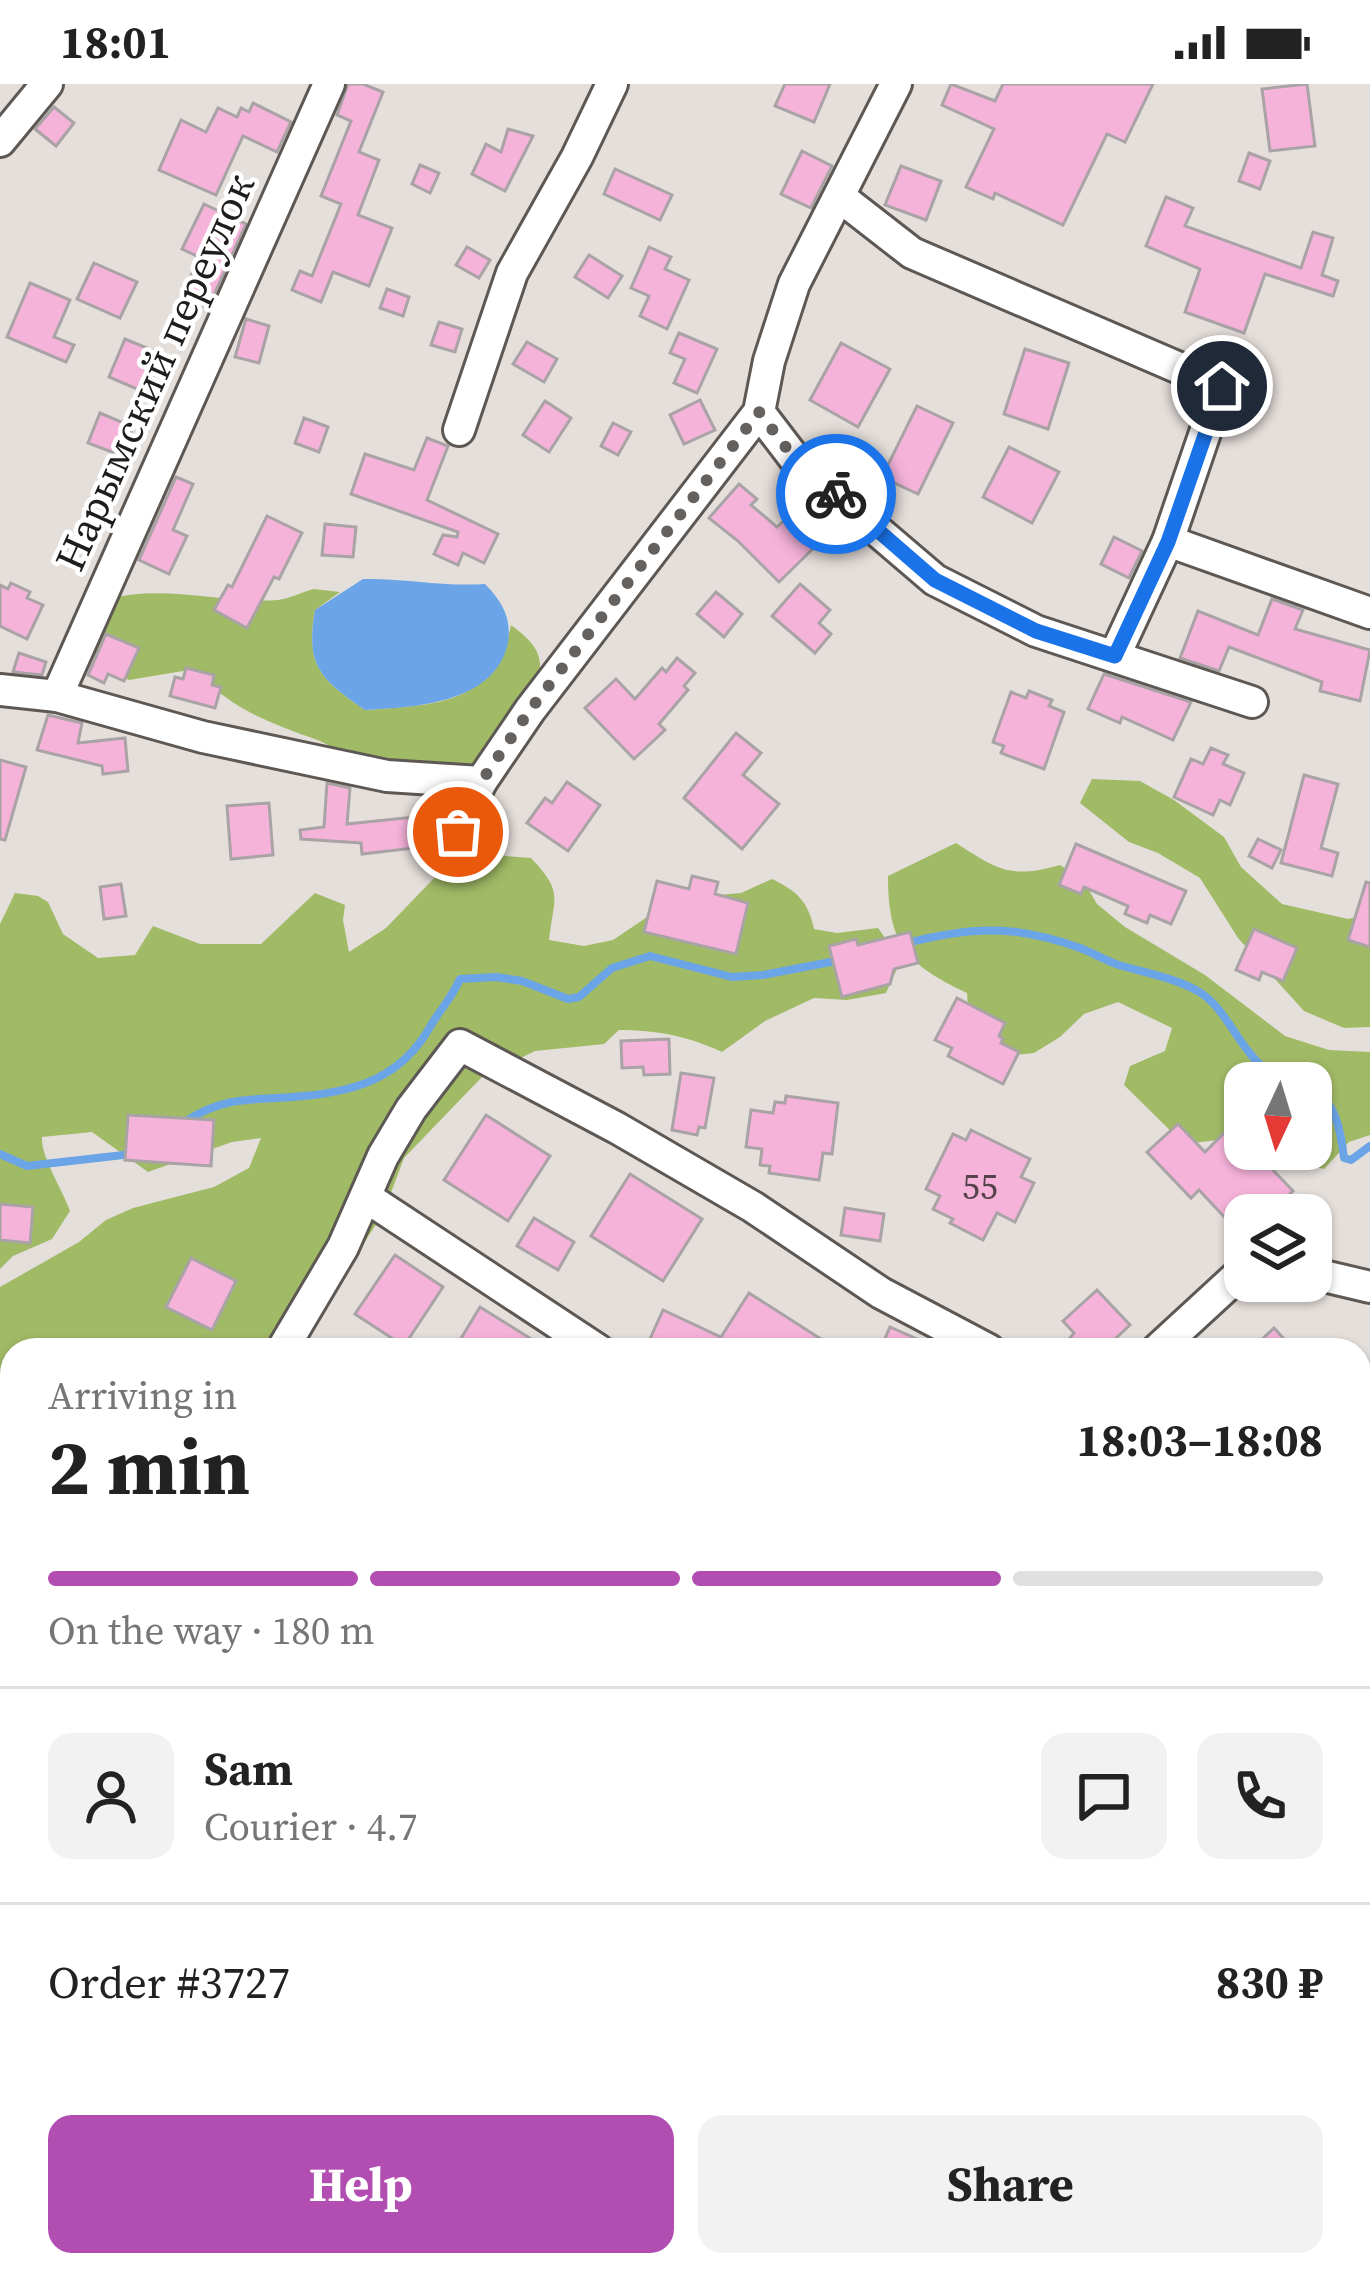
<!DOCTYPE html>
<meta charset="utf-8">
<style>
body{margin:0;font-family:"Source Serif 4",serif;background:#f2f2f2;color:#222;height:100vh;display:flex;flex-direction:column;font-size:45px;white-space:nowrap}
*{box-sizing:border-box;margin:0}
p{font-size:39px;color:#767676}
.icon{flex:none;width:66px;height:66px;fill:none;stroke:currentColor;stroke-width:2;stroke-linecap:round;stroke-linejoin:round}
.map{position:relative;flex:1;overflow:hidden}
.sheet{position:absolute;left:0px;top:1254px;width:1371px;height:939px;display:flex;flex-direction:column;background:#fff;border-radius:36px 36px 0 0;box-shadow:0 3px 9px #0004}
.sheet>*{flex:none}
.needle{width:78px;rotate:184deg}
.tools{position:absolute;left:1224px;top:978px;display:grid;gap:24px}
.tools a{display:grid;place-items:center;width:108px;height:108px;border-radius:24px;background:#fff;box-shadow:0 3px 9px #0004;font-size:60px}
.pin{position:absolute;display:grid;place-items:center;width:102px;height:102px;color:#fff;margin:-51px;border:6px solid #fff;border-radius:50%;box-shadow:0 3px 12px #0007}
.courier{position:absolute;display:grid;place-items:center;width:120px;height:120px;margin:-60px;border:9px solid #1a73e8;border-radius:50%;background:#fff;color:#222;box-shadow:0 3px 15px #0007}
.headline em{font-style:normal;font-weight:700}
.headline div{display:flex;flex-direction:column-reverse}
.headline{display:flex;align-items:center;justify-content:space-between;height:204px;padding:0 48px}
h1{font-size:78px;font-weight:700;line-height:90px}
.bar{display:grid;grid-template-columns:repeat(4,1fr);gap:18px 12px;align-content:center;height:144px;padding:0 48px}
.bar i{height:15px;border-radius:9px;background:#e0e0e0}
.bar .on{background:#b24db2}
.bar p{grid-column:span 4}
.line{display:flex;align-items:center;gap:30px;padding:0 48px;border-top:3px solid #e0e0e0}
.line div{flex:1}
.round{display:grid;place-items:center;flex:none;width:126px;height:126px;border-radius:24px;background:#f2f2f2}
.cta{display:flex;gap:24px;margin-top:auto;padding:24px 48px}
.cta a{flex:1;height:138px;border-radius:24px;background:#b24db2;color:#fff;font-size:48px;font-weight:700;line-height:138px;text-align:center}
.cta a+a{background:#f2f2f2;color:#222}
.status{display:flex;justify-content:space-between;align-items:center;height:84px;padding:0 60px;background:#fff;direction:ltr}
.status svg{height:33px;fill:currentColor}
.map>svg:first-child{display:block}
.forest{fill:#a1ba66}
.water{fill:#6ba5e7}
.lines{fill:none;stroke-linecap:round;stroke-linejoin:round}
.stream{stroke:#6ba5e7;stroke-width:8}
.building{fill:#f6b3da;stroke:#a9a3a6;stroke-width:3}
.minor-casing{stroke:#5d5854;stroke-width:36}
.minor{stroke:#fff;stroke-width:30}
.done{stroke:#64615e;stroke-width:12;stroke-dasharray:0 21.6}
.route{stroke:#1a73e8;stroke-width:15}
.labels{text-anchor:middle;stroke-width:9;stroke-linejoin:round;paint-order:stroke}
.number-label{font-size:36px;fill:#55424b}
.street-label{font-size:42px;fill:#1f1d1b;stroke:#fff}
</style>
<div class="status"><b>18:01</b><svg viewBox="0 0 49 12"><path d="M0 12V9h3v3zM5 12V6h3v6zM10 12V3h3v9zM15 12V0h3v12zM26 1h20v11H26zM47 4h2v5h-2z"/></svg></div>
<div class="map">
<svg width="1370" height="2192" viewBox="0 0 1370 2192">
<rect width="100%" height="100%" fill="#e5dfdb"/>
<g class="forest">
<path d="M 314,505 L 340,508 L 315,526 C 305,583 321,595 365,626 C 433,621 496,621 511,541 C 524,551 539,562 540,580 C 540,605 500,656 487,677 C 446,685 388,688 348,672 C 336,667 327,659 315,655 C 269,639 227,623 195,585 L 129,596 L 97,581 L 87,548 L 108,515 C 166,500 221,520 278,516 C 289,515 302,508 314,505 Z"/>
<path d="M 1092,695 L 1140,697 L 1174,716 L 1224,753 L 1241,783 L 1282,820 L 1348,835 L 1370,830 L 1370,943 L 1344,944 L 1304,927 L 1238,854 L 1200,794 L 1158,769 L 1129,758 L 1080,719 Z"/>
<path d="M 956,759 C 998,786 1010,795 1060,781 L 1083,796 L 1097,820 L 1125,843 L 1205,891 L 1285,952 L 1329,966 L 1370,968 L 1370,1051 L 1349,1058 L 1324,1085 L 1284,1075 L 1282,1065 L 1311,1065 L 1311,999 L 1245,999 L 1245,1025 L 1227,1055 L 1184,1060 L 1124,1001 L 1130,982 L 1165,967 L 1172,944 L 1118,918 L 1084,930 L 1060,953 L 1034,969 L 1000,973 L 970,954 L 967,909 C 906,880 888,860 888,792 Z"/>
<path d="M 494,771 L 531,774 C 564,809 554,812 549,856 L 584,862 L 613,856 L 674,815 L 741,809 L 772,795 C 797,807 808,817 814,845 L 837,849 L 878,844 L 901,876 L 886,909 L 847,916 L 814,914 L 765,937 L 722,968 C 687,952 657,946 619,946 L 604,960 L 535,967 L 482,993 L 404,1074 L 383,1130 L 358,1168 L 277,1266 L 126,1266 L 97,1257 L 85,1266 L 12,1266 L 12,1345 L 0,1340 L 0,1203 L 79,1158 L 106,1136 L 133,1124 L 214,1103 L 249,1084 L 261,1054 L 232,1058 L 148,1088 L 92,1048 L 42,1053 C 41,1074 62,1104 70,1127 L 52,1155 L 13,1172 L 0,1185 L 0,840 L 15,809 L 38,812 L 48,818 L 63,850 L 98,874 L 135,871 L 153,842 L 200,860 L 261,860 L 315,809 L 345,821 L 343,836 L 349,868 L 386,844 L 439,789 L 458,786 Z"/>
<path d="M 12,1356 L 12,1436 L 0,1441 L 0,1380 Z"/>
<path d="M 968,2181 L 1167,2181 L 1163,2192 L 960,2192 Z"/>
</g>
<path class="water" d="M 363,495 C 404,494 444,503 485,500 C 502,517 512,535 508,558 C 496,620 414,623 365,626 C 321,595 305,583 315,526 Z"/>
<g class="lines">
<g class="stream">
<path d="M 907,859 C 973,842 1016,841 1080,864 C 1094,869 1107,878 1122,882 C 1147,889 1179,895 1201,909 C 1235,932 1242,983 1291,999"/>
<path d="M 1311,1005 C 1336,1016 1341,1049 1344,1074 L 1351,1076 L 1370,1062"/>
<path d="M 186,1037 C 227,1010 257,1017 304,1012 C 359,1007 402,992 430,943 C 440,925 450,917 460,895 L 496,893 L 522,897 L 568,915 L 579,913 L 612,884 L 650,872 L 732,893 L 763,891 L 841,876"/>
<path d="M 0,1070 L 27,1082 L 132,1070"/>
</g>
</g>
<g class="building">
<path d="M 348,0 L 363,0 L 383,8 L 359,68 L 379,76 L 358,131 L 392,144 L 369,202 L 333,188 L 321,218 L 292,206 L 300,187 L 312,192 L 341,120 L 321,112 L 351,37 L 337,31 Z"/>
<path d="M 785,0 L 830,0 L 814,38 L 775,22 Z"/>
<path d="M 951,0 L 995,17 L 1003,0 L 1153,0 L 1125,58 L 1107,50 L 1063,141 L 995,109 L 993,115 L 966,103 L 994,45 L 942,21 Z"/>
<path d="M 1307,0 L 1315,62 L 1270,67 L 1262,5 Z"/>
<path d="M 253,19 L 291,38 L 277,68 L 243,52 L 216,111 L 159,86 L 181,36 L 206,48 L 218,24 L 237,33 L 241,24 L 249,28 Z"/>
<path d="M 54,23 L 74,39 L 56,62 L 35,45 Z"/>
<path d="M 508,45 L 533,52 L 505,107 L 472,90 L 486,60 L 501,68 Z"/>
<path d="M 802,67 L 832,82 L 811,124 L 781,110 Z"/>
<path d="M 1249,69 L 1270,77 L 1260,105 L 1239,97 Z"/>
<path d="M 420,81 L 439,89 L 430,109 L 412,100 Z"/>
<path d="M 901,82 L 941,97 L 926,136 L 885,121 Z"/>
<path d="M 615,85 L 672,111 L 660,136 L 604,110 Z"/>
<path d="M 1166,113 L 1193,124 L 1185,142 L 1301,184 L 1313,148 L 1333,154 L 1322,191 L 1338,197 L 1333,212 L 1265,190 L 1244,249 L 1185,228 L 1200,185 L 1146,162 Z"/>
<path d="M 204,120 L 246,140 L 208,224 L 182,213 L 199,173 L 182,165 Z"/>
<path d="M 467,163 L 490,176 L 479,194 L 456,181 Z"/>
<path d="M 649,163 L 671,173 L 665,185 L 689,196 L 667,245 L 640,232 L 649,212 L 631,204 Z"/>
<path d="M 589,171 L 622,192 L 608,214 L 575,193 Z"/>
<path d="M 94,179 L 137,198 L 120,234 L 77,215 Z"/>
<path d="M 30,199 L 70,216 L 54,253 L 74,261 L 66,278 L 7,253 Z"/>
<path d="M 387,205 L 409,213 L 403,232 L 380,224 Z"/>
<path d="M 246,235 L 269,242 L 259,279 L 235,273 Z"/>
<path d="M 439,238 L 462,245 L 455,268 L 431,261 Z"/>
<path d="M 679,249 L 717,265 L 697,309 L 674,299 L 685,275 L 670,269 Z"/>
<path d="M 125,255 L 159,269 L 155,277 L 161,280 L 144,308 L 109,293 Z"/>
<path d="M 527,258 L 557,275 L 544,298 L 513,280 Z"/>
<path d="M 841,259 L 890,285 L 858,343 L 810,316 Z"/>
<path d="M 1025,265 L 1069,279 L 1048,345 L 1004,330 Z"/>
<path d="M 700,316 L 715,346 L 684,360 L 670,331 Z"/>
<path d="M 545,317 L 571,334 L 549,368 L 523,351 Z"/>
<path d="M 917,322 L 953,339 L 918,410 L 882,393 Z"/>
<path d="M 100,329 L 133,343 L 122,372 L 88,359 Z"/>
<path d="M 304,334 L 328,343 L 319,368 L 295,359 Z"/>
<path d="M 613,339 L 631,348 L 618,371 L 601,362 Z"/>
<path d="M 427,354 L 448,362 L 427,416 L 498,450 L 484,479 L 463,469 L 458,481 L 434,470 L 443,451 L 457,453 L 458,448 L 351,410 L 365,370 L 414,386 Z"/>
<path d="M 1009,363 L 1059,388 L 1032,439 L 983,413 Z"/>
<path d="M 176,393 L 193,400 L 173,446 L 187,452 L 169,490 L 139,476 Z"/>
<path d="M 739,400 L 757,415 L 751,421 L 777,443 L 790,431 L 803,445 L 817,431 L 832,446 L 779,498 L 738,457 L 709,434 Z"/>
<path d="M 267,432 L 302,449 L 279,495 L 274,493 L 247,544 L 214,526 L 228,501 L 232,503 Z"/>
<path d="M 325,440 L 356,443 L 353,473 L 322,471 Z"/>
<path d="M 1114,453 L 1142,467 L 1129,494 L 1101,480 Z"/>
<path d="M 11,499 L 30,508 L 27,514 L 43,521 L 27,555 L 0,542 L 0,501 L 8,505 Z"/>
<path d="M 800,500 L 830,526 L 819,539 L 831,550 L 815,569 L 772,532 Z"/>
<path d="M 716,508 L 742,530 L 724,553 L 697,530 Z"/>
<path d="M 1272,515 L 1303,526 L 1295,545 L 1370,566 L 1360,617 L 1320,607 L 1322,598 L 1229,563 L 1219,587 L 1180,574 L 1198,527 L 1258,551 Z"/>
<path d="M 106,550 L 139,564 L 124,597 L 108,590 L 104,599 L 88,591 Z"/>
<path d="M 19,569 L 46,578 L 42,591 L 13,588 Z"/>
<path d="M 677,574 L 695,589 L 684,602 L 688,606 L 659,640 L 665,646 L 634,675 L 585,624 L 616,595 L 635,615 L 662,584 L 666,588 Z"/>
<path d="M 186,584 L 214,591 L 212,601 L 221,603 L 215,624 L 170,612 L 175,593 L 183,595 Z"/>
<path d="M 1104,590 L 1191,618 L 1173,656 L 1122,633 L 1120,639 L 1088,625 Z"/>
<path d="M 1029,607 L 1052,616 L 1049,622 L 1064,628 L 1044,685 L 1001,669 L 1004,662 L 993,658 L 1011,608 L 1026,614 Z"/>
<path d="M 48,631 L 82,639 L 78,659 L 125,654 L 128,687 L 103,690 L 102,682 L 37,666 Z"/>
<path d="M 736,649 L 761,669 L 743,691 L 779,720 L 742,765 L 684,714 Z"/>
<path d="M 1211,664 L 1228,671 L 1223,680 L 1244,689 L 1230,721 L 1220,716 L 1213,731 L 1174,713 L 1191,675 L 1203,680 Z"/>
<path d="M 0,676 L 26,683 L 5,756 L 0,755 Z"/>
<path d="M 1304,691 L 1338,700 L 1321,764 L 1338,769 L 1332,792 L 1281,779 Z"/>
<path d="M 567,698 L 600,721 L 568,767 L 527,739 L 545,714 L 552,719 Z"/>
<path d="M 327,699 L 350,704 L 347,740 L 415,733 L 416,726 L 444,727 L 439,751 L 415,750 L 414,764 L 362,770 L 361,759 L 301,755 L 300,746 L 324,743 Z"/>
<path d="M 269,719 L 273,771 L 231,775 L 227,722 Z"/>
<path d="M 1258,755 L 1281,766 L 1272,784 L 1249,772 Z"/>
<path d="M 1076,760 L 1186,807 L 1171,840 L 1150,831 L 1147,839 L 1125,830 L 1128,822 L 1084,803 L 1081,810 L 1059,801 Z"/>
<path d="M 692,792 L 718,798 L 715,810 L 748,819 L 736,870 L 644,848 L 657,797 L 689,805 Z"/>
<path d="M 1366,798 L 1370,799 L 1370,863 L 1348,856 Z"/>
<path d="M 121,800 L 126,832 L 104,835 L 100,803 Z"/>
<path d="M 1254,845 L 1297,864 L 1283,897 L 1262,888 L 1259,896 L 1236,886 Z"/>
<path d="M 910,848 L 918,879 L 894,885 L 890,900 L 842,913 L 829,862 L 856,855 L 858,861 Z"/>
<path d="M 957,914 L 1005,939 L 999,952 L 1003,955 L 1001,959 L 1019,968 L 1003,1000 L 948,972 L 952,964 L 935,956 Z"/>
<path d="M 669,955 L 670,990 L 644,991 L 643,983 L 622,984 L 621,957 Z"/>
<path d="M 681,989 L 714,994 L 705,1044 L 699,1043 L 697,1051 L 672,1046 Z"/>
<path d="M 786,1012 L 838,1019 L 832,1070 L 823,1069 L 819,1096 L 769,1089 L 770,1082 L 760,1081 L 762,1065 L 746,1063 L 751,1026 L 773,1029 L 775,1018 L 785,1019 Z"/>
<path d="M 128,1031 L 214,1036 L 211,1082 L 125,1076 Z"/>
<path d="M 486,1031 L 550,1072 L 508,1137 L 444,1096 Z"/>
<path d="M 1178,1040 L 1205,1068 L 1231,1042 L 1245,1057 L 1245,1065 L 1253,1065 L 1293,1107 L 1268,1131 L 1245,1131 L 1245,1155 L 1199,1106 L 1191,1114 L 1147,1068 Z"/>
<path d="M 971,1046 L 1030,1075 L 1021,1093 L 1034,1099 L 1015,1138 L 997,1129 L 983,1156 L 950,1139 L 953,1135 L 933,1125 L 940,1112 L 926,1105 L 953,1050 L 966,1056 Z"/>
<path d="M 630,1090 L 702,1135 L 663,1197 L 591,1152 Z"/>
<path d="M 0,1120 L 33,1123 L 30,1159 L 0,1156 Z"/>
<path d="M 845,1124 L 884,1130 L 880,1157 L 841,1151 Z"/>
<path d="M 534,1134 L 574,1158 L 558,1186 L 517,1162 Z"/>
<path d="M 395,1171 L 443,1203 L 404,1262 L 355,1230 Z"/>
<path d="M 191,1174 L 236,1197 L 212,1246 L 166,1223 Z"/>
<path d="M 1097,1206 L 1130,1241 L 1103,1266 L 1081,1266 L 1070,1254 L 1074,1249 L 1063,1237 Z"/>
<path d="M 749,1209 L 838,1266 L 673,1266 L 650,1255 L 663,1226 L 721,1253 Z"/>
<path d="M 480,1223 L 549,1266 L 454,1266 Z"/>
<path d="M 890,1243 L 942,1266 L 880,1266 Z"/>
<path d="M 1274,1244 L 1294,1266 L 1251,1266 Z"/>
</g>
<g class="lines">
<g class="minor-casing">
<g id="minor">
<path d="M 0,57 L 47,0"/>
<path d="M 840,113 L 912,169 L 1221,302 L 1168,457 L 1115,571"/>
<path d="M 759,328 L 798,379 L 935,496 L 1036,547 L 1252,618"/>
<path d="M 459,346 L 512,189 L 577,73 L 612,0"/>
<path d="M 1168,457 L 1370,529"/>
<path d="M 0,606 L 57,612 L 203,653 L 387,692 L 481,698"/>
<path d="M 57,612 L 329,0"/>
<path d="M 458,748 L 481,698 L 530,626 L 759,328 L 769,277 L 794,200 L 896,0"/>
<path d="M 366,1113 L 598,1266"/>
<path d="M 1311,1189 L 1370,1203"/>
<path d="M 282,1266 L 343,1163 L 383,1072 L 411,1025 L 460,961 L 617,1044 L 753,1123 L 881,1209 L 989,1266"/>
<path d="M 1157,1266 L 1245,1185"/>
<path d="M 1359,1507 L 1370,1511"/>
<path d="M 0,1563 L 12,1570"/>
<path d="M 1359,1719 L 1370,1675"/>
<path d="M 0,1742 L 12,1723"/>
<path d="M 0,2124 L 12,2132"/>
<path d="M 74,2181 L 83,2192"/>
<path d="M 689,2192 L 691,2181"/>
<path d="M 1247,2192 L 1249,2181"/>
</g>
</g>
<use href="#minor" class="minor"/>
</g>
<g class="lines">
<path class="done" d="M 458,748 L 481,698 L 530,626 L 759,328 L 798,379 L 836,410"/>
<path class="route" d="M 836,410 L 935,496 L 1036,547 L 1115,572 L 1168,458 L 1222,302"/>
</g>
<g class="labels">
<g class="number-label">
<text x="980" y="1115">55</text>
</g>
<g class="street-label">
<text transform="translate(154 288) rotate(-66)" y="15">Нарымский переулок</text>
</g>
</g>
</svg>
<div class="tools">
<a><svg class="needle" viewBox="-14 -14 28 28"><path d="M0-13l5 13h-10z" fill="#e53935"/><path d="M0 13l5-13h-10z" fill="#767676"/></svg></a>
<a><svg class="icon" aria-label="layers" viewBox="0 0 24 24"><path d="M12 4l9 5-9 5-9-5zM3 14l9 5 9-5"/></svg></a>
</div>
<div class="pin" style="left:458px;top:748px;background:#ea580c"><svg class="icon" aria-label="bag" viewBox="0 0 24 24"><path d="M5 8h14l-1 12H6zM9 8a3 3 0 0 1 6 0"/></svg></div>
<div class="pin" style="left:1222px;top:302px;background:#1f2937"><svg class="icon" aria-label="home" viewBox="0 0 24 24"><path d="M3 11l9-7 9 7M6 9v11h12V9"/></svg></div>
<div class="courier" style="left:836px;top:410px"><svg class="icon" aria-label="bike" viewBox="0 0 24 24"><circle cx="6" cy="16" r="4"/><circle cx="18" cy="16" r="4"/><path d="M6 16l4-8h5l3 8M10 8l3 8H6M13 5h3"/></svg></div>
<section class="sheet">
<div class="headline"><div><h1>2 min</h1><p>Arriving in</p></div><em>18:03–18:08</em></div>
<div class="bar"><i class="on"></i><i class="on"></i><i class="on"></i><i></i><p>On the way · 180 m</p></div>
<div class="line" style="height:216px"><a class="round"><svg class="icon" aria-label="person" viewBox="0 0 24 24"><circle cx="12" cy="8" r="4"/><path d="M4 21q1-7 8-7t8 7"/></svg></a><div><b>Sam</b><p>Courier · 4.7</p></div><a class="round"><svg class="icon" aria-label="chat" viewBox="0 0 24 24"><path d="M4 5h16v11H9l-5 4z"/></svg></a><a class="round"><svg class="icon" aria-label="phone" viewBox="0 0 24 24"><path d="M5 4h4l2 5-3 2q2 4 5 5l2-3 5 2v4C11 20 4 13 5 4z"/></svg></a></div>
<div class="line" style="height:156px"><div>Order #3727</div><b>830 ₽</b></div>
<div class="cta"><a>Help</a><a>Share</a></div>
</section>
</div>
